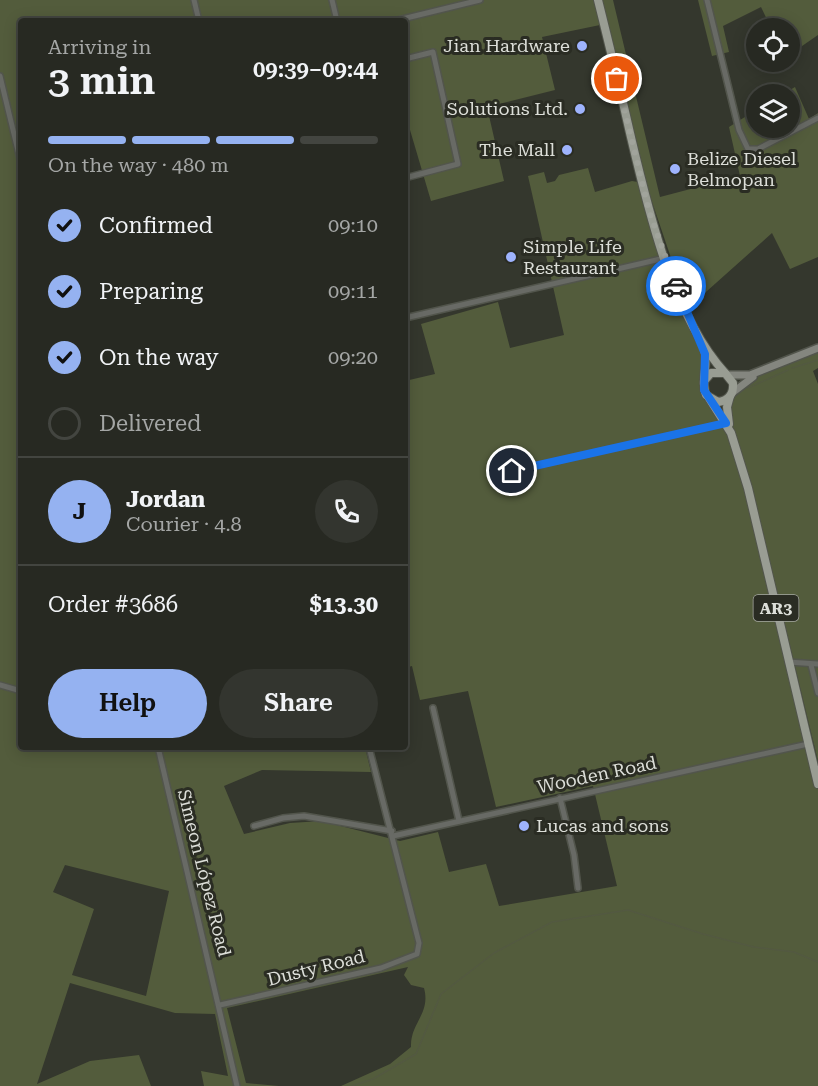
<!DOCTYPE html>
<meta charset="utf-8">
<style>
body{margin:0;font-family:"Roboto Serif",serif;background:#33352f;color:#f1f3f6;height:100vh;display:flex;flex-direction:column;font-size:22px;white-space:nowrap}
*{box-sizing:border-box;margin:0}
p{font-size:20px;color:#a4a6a5}
.icon{flex:none;width:33px;height:33px;fill:none;stroke:currentColor;stroke-width:2;stroke-linecap:round;stroke-linejoin:round}
.map{position:relative;flex:1;overflow:hidden}
.side{position:absolute;left:18px;top:18px;width:390px;height:732px;display:flex;flex-direction:column;background:#272922;border-radius:6px;box-shadow:0 3px 15px #0003,0 0 0 2px #434540}
.side>*{flex:none}
.tools{position:absolute;left:746px;top:18px;display:grid;gap:12px}
.tools a{display:grid;place-items:center;width:54px;height:54px;border-radius:50%;background:#272922;box-shadow:0 3px 15px #0003,0 0 0 2px #434540;font-size:30px}
.pin{position:absolute;display:grid;place-items:center;width:51px;height:51px;color:#fff;margin:-26px;border:3px solid #fff;border-radius:50%;box-shadow:0 2px 6px #0007}
.courier{position:absolute;display:grid;place-items:center;width:60px;height:60px;margin:-30px;border:4px solid #1a73e8;border-radius:50%;background:#fff;color:#222;box-shadow:0 2px 8px #0007}
.overview em{font-style:normal;font-weight:600}
.overview div{display:flex;flex-direction:column-reverse}
.overview{display:flex;align-items:center;justify-content:space-between;height:102px;padding:0 30px}
h1{font-size:39px;font-weight:600;line-height:45px}
.bar{display:grid;grid-template-columns:repeat(4,1fr);gap:9px 6px;align-content:center;height:72px;padding:0 30px}
.bar i{height:8px;border-radius:4px;background:#434540}
.bar .selected{background:#95b2f1}
.bar p{grid-column:span 4}
.line{display:flex;align-items:center;gap:15px;padding:0 30px;border-top:2px solid #434540}
.line div{flex:1}
.round{display:grid;place-items:center;flex:none;width:63px;height:63px;border-radius:32px;background:#33352f}
ol{padding:0 30px;list-style:none}
li{display:flex;align-items:center;gap:18px;height:66px}
li p{margin-inline-start:auto}
li .icon{padding:6px;border-radius:50%;background:#95b2f1;color:#111;stroke-width:4}
li:last-child{color:#a4a6a5}
li i{width:33px;height:33px;border:3px solid #434540;border-radius:50%}
.primary-button{display:flex;gap:12px;margin-top:auto;padding:12px 30px}
.primary-button a{flex:1;height:69px;border-radius:36px;background:#95b2f1;color:#111;font-size:24px;font-weight:600;line-height:69px;text-align:center}
.primary-button a+a{background:#33352f;color:#f1f3f6}
.map>svg:first-child{display:block}
.green{fill:#535c3c;fill-rule:evenodd}
.lines{fill:none;stroke-linecap:round;stroke-linejoin:round}
.stream{stroke:#535941;stroke-width:1.5}
.street-casing{stroke:#52554c;stroke-width:8}
.secondary-casing{stroke:#52554c;stroke-width:10}
.primary-casing{stroke:#52554c;stroke-width:10}
.street{stroke:#686a65;stroke-width:5}
.secondary{stroke:#84867f;stroke-width:7}
.primary{stroke:#999d93;stroke-width:8}
.done{stroke:#a1a49c;stroke-width:6;stroke-dasharray:0 10.8}
.route{stroke:#1a73e8;stroke-width:8}
.poi-dot{fill:#9eb3fd;stroke:#2a2c23;stroke-width:2}
.labels{text-anchor:middle;stroke-width:6;stroke-linejoin:round;paint-order:stroke}
.shield{fill:#2a2c23;stroke:#a7a9a2;stroke-width:1.5}
.shield-label{font-size:16px;font-weight:bold;fill:#dcded8}
.poi-label{font-size:18px;fill:#dcded8;stroke:#2a2c23;text-anchor:end}
.street-label{font-size:18px;fill:#dcded8;stroke:#2a2c23}
</style>
<div class="map">
<svg width="818" height="1086" viewBox="0 0 818 1086">
<rect width="100%" height="100%" fill="#34372d"/>
<g class="green">
<path d="M 0,0 L 594,0 L 600,25 L 542,37 L 555,90 L 487,107 L 504,181 L 431,201 L 405,113 L 405,21 L 21,21 L 21,747 L 365,747 L 371,772 L 262,770 L 224,786 L 244,834 L 290,823 L 321,821 L 400,841 L 438,832 L 449,872 L 486,864 L 499,906 L 617,886 L 593,786 L 496,807 L 468,691 L 420,700 L 412,666 L 405,668 L 405,381 L 435,374 L 421,324 L 498,302 L 510,348 L 564,335 L 528,176 L 544,172 L 547,183 L 555,181 L 559,175 L 588,168 L 595,192 L 632,181 L 638,182 L 681,310 L 702,355 L 700,391 L 723,422 L 737,458 L 818,789 L 818,1086 L 341,1086 L 390,1064 L 411,1047 C 410,1023 431,1014 424,988 L 411,985 L 404,975 L 408,967 L 227,1008 L 246,1083 L 279,1086 L 204,1086 L 201,1071 L 228,1076 L 215,1014 L 175,1013 L 70,983 L 37,1084 L 90,1061 L 139,1055 L 151,1086 L 0,1086 ZM 65,865 L 169,891 L 146,996 L 72,975 L 94,909 L 53,892 Z"/>
<path d="M 602,0 L 613,0 L 660,197 L 740,176 L 729,127 L 756,110 L 756,128 L 789,128 L 789,94 L 783,94 L 795,87 L 809,119 L 818,113 L 818,257 L 790,269 L 772,233 L 688,308 L 649,193 Z"/>
<path d="M 698,0 L 818,0 L 818,35 L 789,55 L 789,28 L 771,28 L 761,7 L 723,26 L 729,52 L 712,56 Z"/>
<path d="M 818,346 L 818,368 L 813,371 L 818,384 L 818,761 L 754,498 L 730,418 L 729,411 L 735,395 L 758,378 L 756,372 Z"/>
</g>
<g class="lines">
<g class="stream">
<path d="M 792,368 L 818,360"/>
<path d="M 748,388 L 788,370"/>
<path d="M 352,1086 L 373,1079 L 416,1054 L 441,994 L 494,953 L 552,922 L 628,910 L 703,934 L 754,947 L 794,952 L 818,962"/>
</g>
<g class="street-casing">
<g id="street">
<path d="M 194,0 L 199,21"/>
<path d="M 332,0 L 337,21"/>
<path d="M 707,0 L 739,130 L 748,149 L 758,149 L 818,118"/>
<path d="M 394,21 L 480,0"/>
<path d="M 405,59 L 433,52 L 458,164 L 405,178"/>
<path d="M 0,76 L 21,163"/>
<path d="M 405,318 L 665,258"/>
<path d="M 512,471 L 726,423"/>
<path d="M 788,662 L 818,664"/>
<path d="M 811,665 L 818,693"/>
<path d="M 0,685 L 21,691"/>
<path d="M 433,708 L 459,821"/>
<path d="M 158,747 L 237,1086"/>
<path d="M 560,798 L 574,855 L 578,888"/>
<path d="M 254,826 L 283,818 L 304,816 L 392,831"/>
<path d="M 393,836 L 808,744"/>
<path d="M 220,1005 L 381,968 L 417,954 L 419,943 L 369,747"/>
</g>
</g>
<g class="secondary-casing">
<g id="secondary">
<path d="M 728,375 L 750,375 L 818,348"/>
<path d="M 732,393 L 753,377"/>
</g>
</g>
<g class="primary-casing">
<g id="primary">
<path d="M 598,0 C 609,44 620,89 630,133 C 648,209 672,315 725,373"/>
<path d="M 704,349 C 709,365 700,381 706,395 L 718,402 C 729,400 734,394 733,383 L 725,373 L 711,373 L 705,380"/>
<path d="M 709,398 L 731,433 L 748,488 L 818,784"/>
<path d="M 729,424 L 727,407 L 730,396"/>
</g>
</g>
<use href="#street" class="street"/>
<use href="#secondary" class="secondary"/>
<use href="#primary" class="primary"/>
</g>
<g class="lines">
<path class="done" d="M 617,79 L 649,211 L 676,286"/>
<path class="route" d="M 512,471 L 726,423 L 704,390 L 705,354 L 676,286"/>
</g>
<g class="poi-dot">
<circle cx="582" cy="46" r="6"/>
<circle cx="580" cy="109" r="6"/>
<circle cx="567" cy="150" r="6"/>
<circle cx="675" cy="169" r="6"/>
<circle cx="511" cy="257" r="6"/>
<circle cx="524" cy="826" r="6"/>
</g>
<g class="labels">
<rect class="shield" x="753.5" y="595" width="45" height="26" rx="4.5"/>
<g class="shield-label">
<text x="776" y="614">AR3</text>
</g>
<g class="poi-label">
<text x="570" y="52">Jian Hardware</text>
<text x="568" y="115">Solutions Ltd.</text>
<text x="555" y="156">The Mall</text>
<text x="687" y="165" text-anchor="start">Belize Diesel<tspan x="687" dy="21">Belmopan</tspan></text>
<text x="523" y="253" text-anchor="start">Simple Life<tspan x="523" dy="21">Restaurant</tspan></text>
<text x="536" y="832" text-anchor="start">Lucas and sons</text>
</g>
<g class="street-label">
<text transform="translate(597 775) rotate(-12)" y="6">Wooden Road</text>
<text transform="translate(204 873) rotate(76)" y="6">Simeon López Road</text>
<text transform="translate(316 968) rotate(-14)" y="6">Dusty Road</text>
</g>
</g>
</svg>
<div class="tools">
<a><svg class="icon" aria-label="locate" viewBox="0 0 24 24"><circle cx="12" cy="12" r="6"/><path d="M12 2v4M12 18v4M2 12h4M18 12h4"/></svg></a>
<a><svg class="icon" aria-label="layers" viewBox="0 0 24 24"><path d="M12 4l9 5-9 5-9-5zM3 14l9 5 9-5"/></svg></a>
</div>
<div class="pin" style="left:617px;top:79px;background:#ea580c"><svg class="icon" aria-label="bag" viewBox="0 0 24 24"><path d="M5 8h14l-1 12H6zM9 8a3 3 0 0 1 6 0"/></svg></div>
<div class="pin" style="left:512px;top:471px;background:#1f2937"><svg class="icon" aria-label="home" viewBox="0 0 24 24"><path d="M3 11l9-7 9 7M6 9v11h12V9"/></svg></div>
<div class="courier" style="left:676px;top:286px"><svg class="icon" aria-label="car" viewBox="0 0 24 24"><path d="M5 17H2v-5l4-1 3-4h7l3 4 3 1v5h-3M9 17h6M6 11h13"/><circle cx="7" cy="17" r="2"/><circle cx="17" cy="17" r="2"/></svg></div>
<section class="side">
<div class="overview"><div><h1>3 min</h1><p>Arriving in</p></div><em>09:39–09:44</em></div>
<div class="bar"><i class="selected"></i><i class="selected"></i><i class="selected"></i><i></i><p>On the way · 480 m</p></div>
<ol>
<li><svg class="icon" aria-label="check" viewBox="0 0 24 24"><path d="M5 12l5 5 9-10"/></svg>Confirmed<p>09:10</p></li>
<li><svg class="icon" aria-label="check" viewBox="0 0 24 24"><path d="M5 12l5 5 9-10"/></svg>Preparing<p>09:11</p></li>
<li><svg class="icon" aria-label="check" viewBox="0 0 24 24"><path d="M5 12l5 5 9-10"/></svg>On the way<p>09:20</p></li>
<li><i></i>Delivered</li>
</ol>
<div class="line" style="height:108px"><b class="round" style="background:#95b2f1;color:#111">J</b><div><b>Jordan</b><p>Courier · 4.8</p></div><a class="round"><svg class="icon" aria-label="phone" viewBox="0 0 24 24"><path d="M5 4h4l2 5-3 2q2 4 5 5l2-3 5 2v4C11 20 4 13 5 4z"/></svg></a></div>
<div class="line" style="height:78px"><div>Order #3686</div><b>$13.30</b></div>
<div class="primary-button"><a>Help</a><a>Share</a></div>
</section>
</div>
